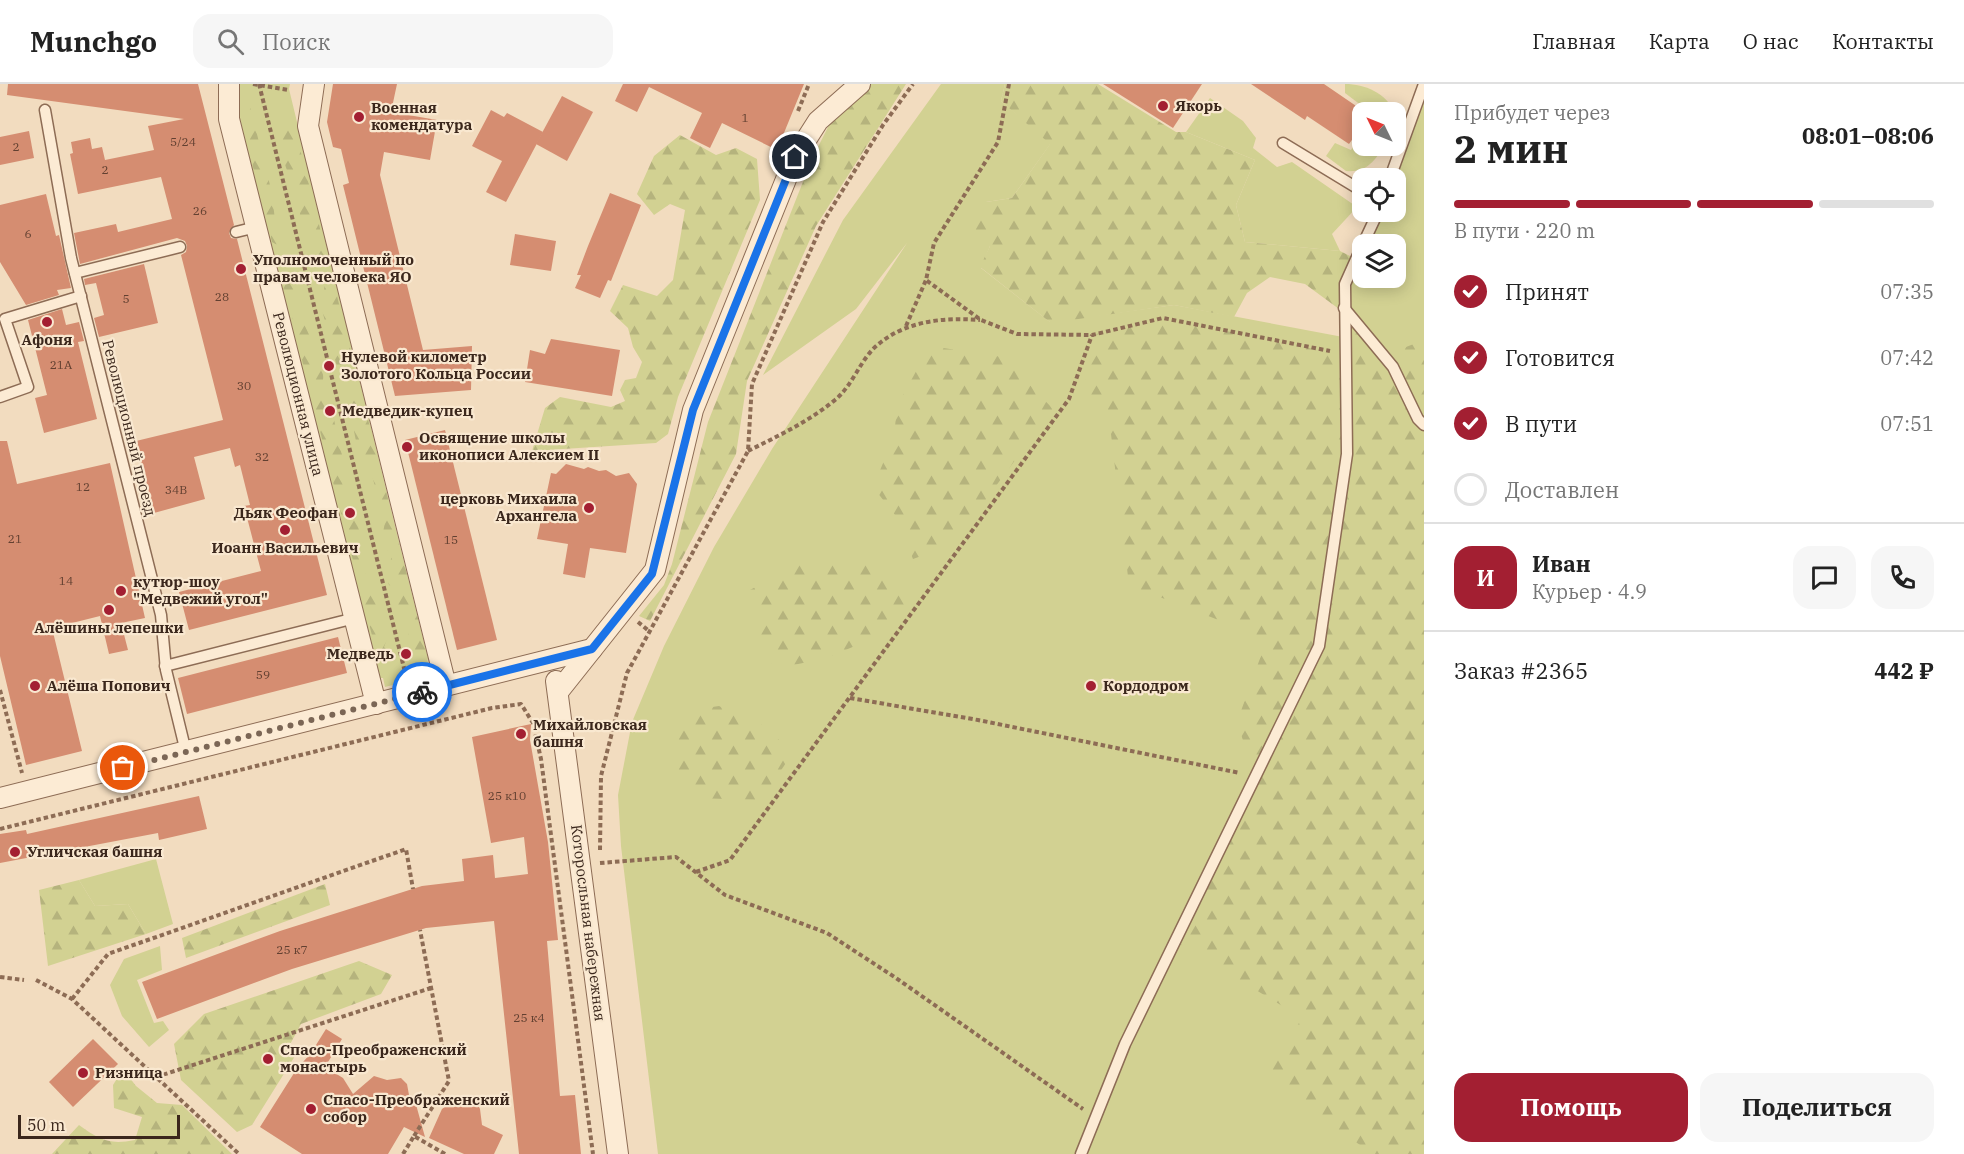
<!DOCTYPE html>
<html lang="ru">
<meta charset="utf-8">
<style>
body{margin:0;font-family:"IBM Plex Serif",serif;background:#f6f6f6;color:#222;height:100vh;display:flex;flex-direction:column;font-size:22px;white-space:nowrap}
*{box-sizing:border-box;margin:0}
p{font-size:20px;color:#767676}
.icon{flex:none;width:33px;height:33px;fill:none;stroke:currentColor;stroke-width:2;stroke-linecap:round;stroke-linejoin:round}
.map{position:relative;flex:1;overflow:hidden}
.side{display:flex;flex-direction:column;background:#fff;width:540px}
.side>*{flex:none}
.needle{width:39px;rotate:313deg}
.controls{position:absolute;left:1352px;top:18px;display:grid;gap:12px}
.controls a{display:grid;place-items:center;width:54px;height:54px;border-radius:12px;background:#fff;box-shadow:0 3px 15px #0003;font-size:30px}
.scale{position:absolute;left:18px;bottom:15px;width:162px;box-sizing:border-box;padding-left:6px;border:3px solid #3b271c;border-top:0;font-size:16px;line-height:21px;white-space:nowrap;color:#3b271c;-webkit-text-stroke:4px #f9e8d0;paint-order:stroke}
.pin{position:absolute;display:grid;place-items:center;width:51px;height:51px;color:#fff;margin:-26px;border:3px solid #fff;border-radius:50%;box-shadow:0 2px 6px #0007}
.courier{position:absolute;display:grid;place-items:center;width:60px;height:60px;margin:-30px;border:4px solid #1a73e8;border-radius:50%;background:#fff;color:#222;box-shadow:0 2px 8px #0007}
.overview em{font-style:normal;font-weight:800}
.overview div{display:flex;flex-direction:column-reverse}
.overview{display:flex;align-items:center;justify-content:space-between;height:102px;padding:0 30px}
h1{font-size:39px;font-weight:800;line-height:45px}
.bar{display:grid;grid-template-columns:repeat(4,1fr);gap:9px 6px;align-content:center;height:72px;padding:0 30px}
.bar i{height:8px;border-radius:4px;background:#e0e0e0}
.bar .selected{background:#a31f32}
.bar p{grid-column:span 4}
.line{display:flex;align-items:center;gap:15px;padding:0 30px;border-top:2px solid #e0e0e0}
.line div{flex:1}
.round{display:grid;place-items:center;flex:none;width:63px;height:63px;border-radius:18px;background:#f6f6f6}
ol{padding:0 30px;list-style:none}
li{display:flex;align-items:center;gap:18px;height:66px}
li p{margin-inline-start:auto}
li .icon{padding:6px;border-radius:50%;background:#a31f32;color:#fff;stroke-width:4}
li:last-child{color:#767676}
li i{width:33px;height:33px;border:3px solid #e0e0e0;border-radius:50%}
.button{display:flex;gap:12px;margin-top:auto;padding:12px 30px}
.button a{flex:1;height:69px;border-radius:18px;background:#a31f32;color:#fff;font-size:24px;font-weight:800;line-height:69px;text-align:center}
.button a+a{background:#f6f6f6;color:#222}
header{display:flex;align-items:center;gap:36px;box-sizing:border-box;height:84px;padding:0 30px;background:#fff;border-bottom:2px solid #e0e0e0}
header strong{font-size:28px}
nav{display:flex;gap:33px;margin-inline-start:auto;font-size:21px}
.search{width:420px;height:54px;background:#f6f6f6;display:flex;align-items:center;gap:15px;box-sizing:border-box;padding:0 21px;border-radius:18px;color:#767676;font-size:22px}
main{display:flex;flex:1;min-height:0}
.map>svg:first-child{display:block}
.green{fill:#d2d192;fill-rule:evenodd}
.forest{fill:url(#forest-firs)}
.building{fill:#d58d71}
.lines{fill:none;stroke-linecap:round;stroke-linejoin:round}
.service-casing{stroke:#8d6c55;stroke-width:13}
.minor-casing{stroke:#8d6c55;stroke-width:22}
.path{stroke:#8d6c55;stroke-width:4;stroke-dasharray:4.5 3;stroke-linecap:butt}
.service{stroke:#fcebd4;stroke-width:10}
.minor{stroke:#fcebd4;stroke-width:20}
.done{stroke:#7b6655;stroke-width:6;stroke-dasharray:0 10.8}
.route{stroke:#1a73e8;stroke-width:8}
.poi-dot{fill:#a31f32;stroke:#f9e8d0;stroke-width:2}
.labels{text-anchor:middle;stroke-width:4.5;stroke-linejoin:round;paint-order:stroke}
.number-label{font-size:12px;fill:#624031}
.poi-label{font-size:15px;font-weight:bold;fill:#3b271c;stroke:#f9e8d0;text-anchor:start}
.street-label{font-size:15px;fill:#3b271c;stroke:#f9e8d0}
</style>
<header>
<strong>Munchgo</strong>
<div class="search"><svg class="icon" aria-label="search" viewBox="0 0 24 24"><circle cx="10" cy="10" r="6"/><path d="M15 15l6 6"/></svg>Поиск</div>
<nav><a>Главная</a><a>Карта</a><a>О нас</a><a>Контакты</a></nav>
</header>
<main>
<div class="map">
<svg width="1424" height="1070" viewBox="0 0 1424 1070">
<defs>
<pattern id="forest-firs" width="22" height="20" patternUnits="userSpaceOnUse" patternTransform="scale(1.5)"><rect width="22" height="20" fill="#d2d192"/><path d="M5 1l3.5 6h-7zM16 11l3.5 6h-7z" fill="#b5b37d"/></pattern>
</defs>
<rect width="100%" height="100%" fill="#f2dcbf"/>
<g class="green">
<path d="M 237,0 L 290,0 L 289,5 L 431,591 L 385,603 L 383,594 L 380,594 L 234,31 Z"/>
<path d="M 941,0 L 1005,0 L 1001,17 L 1051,59 L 1012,114 L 986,118 L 990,162 L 981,184 L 1050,238 L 1174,221 L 1343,253 L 1345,200 L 1374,128 L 1395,128 L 1395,94 L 1424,0 L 1424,1070 L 658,1070 L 621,762 L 618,711 L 632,638 L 664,562 L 714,463 L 772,365 L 907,159 L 856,225 L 763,291 L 843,136 ZM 1362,160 L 1395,160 L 1395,194 L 1362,194 Z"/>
<path d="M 1345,0 C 1365,0 1386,9 1394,28 L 1370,28 L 1345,9 Z"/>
<path d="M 1210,14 L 1243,37 L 1256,54 L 1253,64 L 1277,83 L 1292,78 L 1357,123 L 1332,150 L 1340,167 L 1245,158 L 1236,121 L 1255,76 L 1186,48 Z"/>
<path d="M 1362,49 L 1362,62 L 1384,62 C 1375,77 1366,89 1346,87 L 1326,72 L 1335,59 L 1351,66 Z"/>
<path d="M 156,775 L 173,840 L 146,850 L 128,820 L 95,822 L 79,796 Z"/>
<path d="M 160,862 L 162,886 L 137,896 L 154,939 L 163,937 L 169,946 L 149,963 L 122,932 L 110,901 L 124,875 Z"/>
</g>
<g class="forest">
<path d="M 868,0 L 906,0 L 816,142 L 747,297 L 736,370 L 650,537 L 639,532 L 664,501 L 672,480 L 708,338 L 812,75 L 836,27 Z"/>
<path d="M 1005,0 L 1098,0 L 1176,48 L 1186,48 L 1255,76 L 1236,121 L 1245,158 L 1340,167 L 1352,173 L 1342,201 L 1339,225 L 1305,200 L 1270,193 L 1247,209 L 1234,233 L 1174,221 L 1051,239 L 980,183 L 990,162 L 965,142 L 986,118 L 1012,114 L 1050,60 L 1001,17 Z"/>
<path d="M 243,18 L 249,19 L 272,109 L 275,137 L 282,153 L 279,162 L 272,158 L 251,75 C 254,56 239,43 243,18 Z"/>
<path d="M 284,40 L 294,41 L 428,574 L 424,585 L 414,584 L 417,572 L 408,563 L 409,540 L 398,535 L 393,523 L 400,506 L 389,501 L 386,490 L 392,472 L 381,459 L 385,438 L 371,388 L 361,383 L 354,347 L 356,328 L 346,317 L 321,222 L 326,195 L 312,185 L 316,165 C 300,150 297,131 302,110 C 286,94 276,61 284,40 Z"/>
<path d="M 680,51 L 716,71 L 736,64 L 757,75 L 760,116 L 678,313 L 668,350 L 656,359 L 532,367 L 545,324 L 560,313 L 611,323 L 625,317 L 620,306 L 625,296 L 636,294 L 642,278 L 633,263 L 628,244 L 610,227 L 623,201 L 657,212 L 673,196 L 685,126 L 670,120 L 654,131 L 637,110 L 654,72 Z"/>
<path d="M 288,180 C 306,198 296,199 298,217 C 302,244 319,264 323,291 C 324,297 321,304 319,309 L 330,318 L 342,371 L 338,383 L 349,423 L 356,430 L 366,485 L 364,496 C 377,512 378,534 388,552 L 384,563 L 393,574 L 385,584 L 379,579 L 300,268 C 302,259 283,205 279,191 Z"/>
<path d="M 1344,224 L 1393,282 L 1406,263 L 1424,256 L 1424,1064 L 1419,1070 L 1373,1070 L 1265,995 L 1302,934 L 1175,857 L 1255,693 L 1237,638 L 1267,555 L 1129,501 L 1108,325 L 1082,316 L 1092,251 L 1163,234 L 1318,266 L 1345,268 Z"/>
<path d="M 930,262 L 1003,273 L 1053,325 L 952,461 L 913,475 L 895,431 L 873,403 L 894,353 L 897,322 Z"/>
<path d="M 803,477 L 885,480 L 908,517 L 885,549 L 827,574 L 774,585 L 758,543 L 750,506 Z"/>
<path d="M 719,622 L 767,643 L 792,670 L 761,716 L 694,714 L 675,683 L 674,650 L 692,626 Z"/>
<path d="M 79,796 L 95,822 L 128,820 L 146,850 L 48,882 L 39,806 Z"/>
<path d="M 325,800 L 330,821 L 186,874 L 182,854 Z"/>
<path d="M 359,877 L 392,891 L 381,910 L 301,940 L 287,966 L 295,972 L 252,1041 L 237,1048 L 181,996 L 174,960 L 204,930 Z"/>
<path d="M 123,985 L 136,1002 L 157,1019 L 182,1021 L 232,1070 L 52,1070 L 79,1041 C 100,1056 109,1061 135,1056 L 142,1033 L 114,1024 L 113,1001 Z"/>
</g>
<g class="building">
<path d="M 8,0 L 198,0 L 234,141 L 229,149 L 231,154 L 237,155 L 327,511 L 189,546 L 179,508 L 261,487 L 244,422 L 250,421 L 240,381 L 235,383 L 230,364 L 194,373 L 205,415 L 154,429 L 136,357 L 223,336 L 181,171 L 186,168 L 187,162 L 185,157 L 177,154 L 80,180 L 74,149 L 116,140 L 118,148 L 172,135 L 161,93 L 78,110 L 70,70 L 73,69 L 71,58 L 90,54 L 92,65 L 102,63 L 105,76 L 154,66 L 148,42 L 184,35 L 7,11 Z"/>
<path d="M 333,0 L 397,0 L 391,28 L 437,36 L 430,76 L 384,68 L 380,91 L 423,266 L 472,262 L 471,306 L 395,312 L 343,101 L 349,99 L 341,65 L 333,63 L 327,38 Z"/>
<path d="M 623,0 L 804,0 L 777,66 L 722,39 L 710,64 L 690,54 L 702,29 L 649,3 L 637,28 L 615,17 Z"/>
<path d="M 1103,0 L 1202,0 L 1173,44 Z"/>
<path d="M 1251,0 L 1324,0 L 1362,26 L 1362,42 L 1349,60 L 1307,32 L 1305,36 Z"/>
<path d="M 562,12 L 593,28 L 567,77 L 536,60 Z"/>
<path d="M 491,26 L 504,33 L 507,29 L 543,48 L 506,118 L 486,108 L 502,77 L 472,62 Z"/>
<path d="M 29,47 L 34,74 L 0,81 L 0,53 Z"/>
<path d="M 610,109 L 641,121 L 611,197 L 608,196 L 600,214 L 575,204 L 581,191 L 577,191 L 588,162 L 591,163 L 588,162 Z"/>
<path d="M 46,110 L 56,152 L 59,151 L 71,204 L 57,206 L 59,211 L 26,221 L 0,178 L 0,121 Z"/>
<path d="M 515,150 L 556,157 L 551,187 L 510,181 Z"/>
<path d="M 144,180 L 158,239 L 99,253 L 94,234 L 104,231 L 96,199 L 85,201 L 84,195 Z"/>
<path d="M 62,225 L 66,241 L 79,238 L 84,257 L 78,258 L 97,335 L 44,349 L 35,314 L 47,311 L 28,236 Z"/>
<path d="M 551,255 L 620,266 L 612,312 L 525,298 L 530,266 L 545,270 Z"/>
<path d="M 445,346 L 497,556 L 457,566 L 405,356 Z"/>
<path d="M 0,357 L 7,357 L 17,400 L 110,379 L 145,534 L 121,539 L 128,566 L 109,570 L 100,532 L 52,544 L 82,667 L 26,681 L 0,572 Z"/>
<path d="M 566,380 L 584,385 L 588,383 L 599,387 L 606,386 L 616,392 L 629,389 L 637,400 L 626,469 L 590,464 L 585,494 L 563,490 L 568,460 L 537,455 L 551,389 L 556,390 Z"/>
<path d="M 338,553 L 347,589 L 187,630 L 178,594 Z"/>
<path d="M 531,640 L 530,656 L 548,758 L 558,856 L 547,857 L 560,1012 L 575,1011 L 581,1070 L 519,1070 L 494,837 L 426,844 L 292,885 L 157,935 L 142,898 L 280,847 L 422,802 L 464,797 L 462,775 L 493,771 L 495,794 L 528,790 L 524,753 L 491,759 L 472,653 Z"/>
<path d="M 199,712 L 207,745 L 159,756 L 158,749 L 0,779 L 0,750 L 26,746 L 27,750 Z"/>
<path d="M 326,945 L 342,955 L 325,983 L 343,994 L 353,1010 L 374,992 L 387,996 L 401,994 L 407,1000 L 409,1011 L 415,1017 L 425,1053 L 404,1043 L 388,1070 L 302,1070 L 260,1043 L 296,986 L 311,969 Z"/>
<path d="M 93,955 L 118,980 L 73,1023 L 49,998 Z"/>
<path d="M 463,1013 L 477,1019 L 480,1025 L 482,1041 L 503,1051 L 494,1070 L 464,1070 L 429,1054 L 442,1025 L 456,1015 Z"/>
</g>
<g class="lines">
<g class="service-casing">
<g id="service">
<path d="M 45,26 L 71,174 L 161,531 L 166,586 L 186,668"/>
<path d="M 1283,59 L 1362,107"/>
<path d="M 1390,94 L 1424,0"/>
<path d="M 236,148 L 256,143"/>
<path d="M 1363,160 L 1378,128"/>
<path d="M 75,189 L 180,163"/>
<path d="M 1344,224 L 1393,283 L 1418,335 L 1424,341"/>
<path d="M 0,313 L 28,303 L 5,235 L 81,212"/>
<path d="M 165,582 L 355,534"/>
<path d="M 1081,1070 L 1125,960 L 1319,562 L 1347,370 L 1345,200 L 1362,162"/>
</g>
</g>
<g class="minor-casing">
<g id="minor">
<path d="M 229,0 L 229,35 L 376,620"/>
<path d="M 314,0 L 308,42 L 446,602"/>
<path d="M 556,597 L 618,1070"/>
<path d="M 558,608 L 655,486 L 693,326 L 795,73 L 818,37 L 860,0"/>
<path d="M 0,714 L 592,565"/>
</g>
</g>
<g class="path">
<path d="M 253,0 L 289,6"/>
<path d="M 259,0 L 406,592"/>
<path d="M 1009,0 L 998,58 L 934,159 L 926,196 L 981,236 L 1017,250 L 1092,251 L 1163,234 L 1330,267"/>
<path d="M 798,27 L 809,0"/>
<path d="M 906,242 L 926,196"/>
<path d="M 748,367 C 778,352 808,338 835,316 C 851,303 859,280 873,265 C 902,237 942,233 980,236"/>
<path d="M 638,538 L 649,547"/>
<path d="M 0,606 L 22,689"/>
<path d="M 850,614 L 978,636 L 1240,689"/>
<path d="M 0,745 L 492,624 L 521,620 L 533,639 L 541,675 L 593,1070"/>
<path d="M 600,766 L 601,692 L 627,589 L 748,367 L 752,300 L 823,138 L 883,41 L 913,0"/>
<path d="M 600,779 L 676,773 L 725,811 L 827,849 L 896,894 L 1083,1025"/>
<path d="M 696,788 L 730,776 L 1069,315 L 1092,251"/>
<path d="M 0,893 L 24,896"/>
<path d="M 36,896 L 72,915 L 239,1070"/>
<path d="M 72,915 L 108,870 L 406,765 L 413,805"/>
<path d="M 156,993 L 431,904"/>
<path d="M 414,1052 L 449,997 L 420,846"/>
<path d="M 403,1070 L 414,1052 L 445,1070"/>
</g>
<use href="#service" class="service"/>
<use href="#minor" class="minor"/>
</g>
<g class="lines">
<path class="done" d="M 123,684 L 422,608"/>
<path class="route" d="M 422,608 L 592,565 L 652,490 L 693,326 L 795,73"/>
</g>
<g class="poi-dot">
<circle cx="1163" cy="22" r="6"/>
<circle cx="359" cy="33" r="6"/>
<circle cx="241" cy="185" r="6"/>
<circle cx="47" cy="238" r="6"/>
<circle cx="329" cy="282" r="6"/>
<circle cx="330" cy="327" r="6"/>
<circle cx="407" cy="363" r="6"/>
<circle cx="589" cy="424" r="6"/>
<circle cx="350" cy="429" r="6"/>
<circle cx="285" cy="446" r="6"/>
<circle cx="121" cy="507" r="6"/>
<circle cx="109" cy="526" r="6"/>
<circle cx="406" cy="570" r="6"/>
<circle cx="35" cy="602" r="6"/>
<circle cx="1091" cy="602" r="6"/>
<circle cx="521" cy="650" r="6"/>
<circle cx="15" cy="768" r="6"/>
<circle cx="268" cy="975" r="6"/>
<circle cx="83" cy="989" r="6"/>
<circle cx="311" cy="1025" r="6"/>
</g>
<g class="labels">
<g class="number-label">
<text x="745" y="38">1</text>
<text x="183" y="62">5/24</text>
<text x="16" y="67">2</text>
<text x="105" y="90">2</text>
<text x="200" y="131">26</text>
<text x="28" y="154">6</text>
<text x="222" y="217">28</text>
<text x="126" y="219">5</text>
<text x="61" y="285">21А</text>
<text x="244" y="306">30</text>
<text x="262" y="377">32</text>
<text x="83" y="407">12</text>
<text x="176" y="410">34В</text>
<text x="15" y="459">21</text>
<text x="451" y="460">15</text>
<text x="66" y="501">14</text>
<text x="263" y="595">59</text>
<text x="507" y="716">25 к10</text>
<text x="292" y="870">25 к7</text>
<text x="529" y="938">25 к4</text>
</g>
<g class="poi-label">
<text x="1175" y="27">Якорь</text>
<text x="371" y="29">Военная<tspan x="371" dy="17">комендатура</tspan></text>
<text x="253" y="181">Уполномоченный по<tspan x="253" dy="17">правам человека ЯО</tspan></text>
<text x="47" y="261" text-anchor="middle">Афоня</text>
<text x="341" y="278">Нулевой километр<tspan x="341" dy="17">Золотого Кольца России</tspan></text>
<text x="342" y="332">Медведик-купец</text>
<text x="419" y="359">Освящение школы<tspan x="419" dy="17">иконописи Алексием II</tspan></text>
<text x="577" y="420" text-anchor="end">церковь Михаила<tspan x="577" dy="17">Архангела</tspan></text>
<text x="338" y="434" text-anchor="end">Дьяк Феофан</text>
<text x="285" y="469" text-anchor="middle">Иоанн Васильевич</text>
<text x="133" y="503">кутюр-шоу<tspan x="133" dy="17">"Медвежий угол"</tspan></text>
<text x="109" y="549" text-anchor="middle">Алёшины лепешки</text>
<text x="394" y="575" text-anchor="end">Медведь</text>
<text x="47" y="607">Алёша Попович</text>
<text x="1103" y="607">Кордодром</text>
<text x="533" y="646">Михайловская<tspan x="533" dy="17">башня</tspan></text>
<text x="27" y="773">Угличская башня</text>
<text x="280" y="971">Спасо-Преображенский<tspan x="280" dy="17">монастырь</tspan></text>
<text x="95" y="994">Ризница</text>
<text x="323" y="1021">Спасо-Преображенский<tspan x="323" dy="17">собор</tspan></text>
</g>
<g class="street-label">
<text transform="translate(298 310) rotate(76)" y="5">Революционная улица</text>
<text transform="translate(129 344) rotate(76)" y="5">Революционный проезд</text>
<text transform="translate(588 839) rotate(83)" y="5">Которосльная набережная</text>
</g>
</g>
</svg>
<div class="controls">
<a><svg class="needle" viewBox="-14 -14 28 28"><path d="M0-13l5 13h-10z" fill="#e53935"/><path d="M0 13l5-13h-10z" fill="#767676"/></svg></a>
<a><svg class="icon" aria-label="locate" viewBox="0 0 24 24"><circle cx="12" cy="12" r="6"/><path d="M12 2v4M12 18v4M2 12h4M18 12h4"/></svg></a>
<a><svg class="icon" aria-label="layers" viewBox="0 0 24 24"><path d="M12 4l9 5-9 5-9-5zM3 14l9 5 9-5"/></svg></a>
</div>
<div class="scale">50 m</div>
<div class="pin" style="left:123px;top:684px;background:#ea580c"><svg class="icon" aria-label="bag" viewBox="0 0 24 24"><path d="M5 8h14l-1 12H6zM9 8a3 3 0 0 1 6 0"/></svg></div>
<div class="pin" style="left:795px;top:73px;background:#1f2937"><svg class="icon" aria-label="home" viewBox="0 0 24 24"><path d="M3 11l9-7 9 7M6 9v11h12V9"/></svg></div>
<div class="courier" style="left:422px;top:608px"><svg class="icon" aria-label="bike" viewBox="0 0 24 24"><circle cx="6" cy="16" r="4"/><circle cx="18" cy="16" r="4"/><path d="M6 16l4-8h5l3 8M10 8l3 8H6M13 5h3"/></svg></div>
</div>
<section class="side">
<div class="overview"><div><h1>2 мин</h1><p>Прибудет через</p></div><em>08:01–08:06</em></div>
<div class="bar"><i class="selected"></i><i class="selected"></i><i class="selected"></i><i></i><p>В пути · 220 m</p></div>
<ol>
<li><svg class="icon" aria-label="check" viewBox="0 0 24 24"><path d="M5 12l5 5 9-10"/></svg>Принят<p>07:35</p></li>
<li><svg class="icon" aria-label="check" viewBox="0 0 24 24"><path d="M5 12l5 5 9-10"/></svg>Готовится<p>07:42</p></li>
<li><svg class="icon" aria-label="check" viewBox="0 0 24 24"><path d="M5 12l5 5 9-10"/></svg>В пути<p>07:51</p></li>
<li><i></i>Доставлен</li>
</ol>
<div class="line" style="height:108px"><b class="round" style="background:#a31f32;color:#fff">И</b><div><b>Иван</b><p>Курьер · 4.9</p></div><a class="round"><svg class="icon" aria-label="chat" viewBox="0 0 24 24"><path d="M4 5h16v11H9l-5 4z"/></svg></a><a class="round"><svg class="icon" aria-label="phone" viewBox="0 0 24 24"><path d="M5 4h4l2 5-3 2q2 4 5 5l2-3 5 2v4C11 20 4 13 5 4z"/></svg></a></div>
<div class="line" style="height:78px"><div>Заказ #2365</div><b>442 ₽</b></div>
<div class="button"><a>Помощь</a><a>Поделиться</a></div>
</section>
</main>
